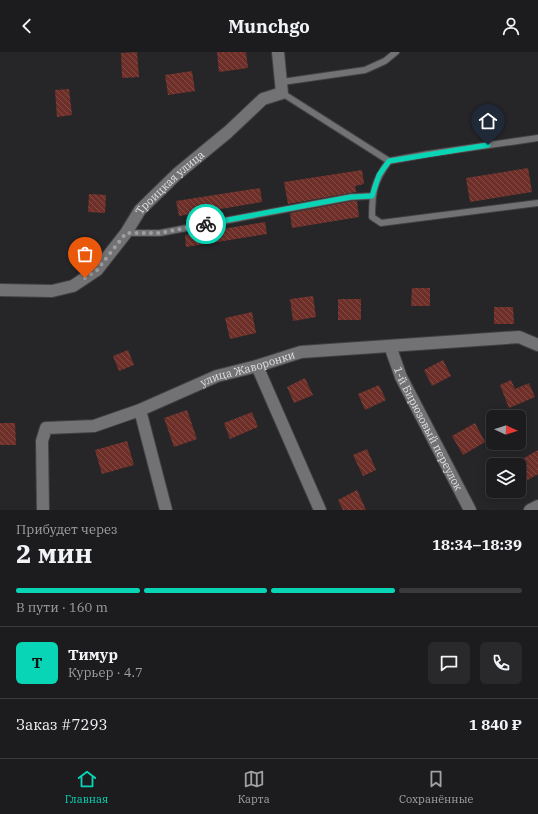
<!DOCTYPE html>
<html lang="ru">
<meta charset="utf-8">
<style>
body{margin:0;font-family:"IBM Plex Serif",serif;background:#29292b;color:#f1f3f6;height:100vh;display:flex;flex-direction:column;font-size:15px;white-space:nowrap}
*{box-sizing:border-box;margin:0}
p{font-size:13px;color:#a0a1a4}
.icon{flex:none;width:22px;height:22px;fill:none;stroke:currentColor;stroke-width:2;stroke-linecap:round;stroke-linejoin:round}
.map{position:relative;height:458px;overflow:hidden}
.drawer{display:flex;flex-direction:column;background:#1c1c1e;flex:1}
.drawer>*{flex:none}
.needle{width:26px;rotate:93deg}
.tools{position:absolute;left:486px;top:358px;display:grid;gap:8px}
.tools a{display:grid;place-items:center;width:40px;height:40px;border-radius:6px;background:#1c1c1e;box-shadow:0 2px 10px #0003,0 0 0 1px #3a3a3c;font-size:20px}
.pin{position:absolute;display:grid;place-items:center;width:34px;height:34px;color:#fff;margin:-41px -17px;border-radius:50% 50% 50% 0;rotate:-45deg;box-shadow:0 0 4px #0007}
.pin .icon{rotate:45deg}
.courier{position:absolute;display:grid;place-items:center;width:40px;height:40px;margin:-20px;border:3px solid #08d5b5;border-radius:50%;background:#fff;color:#222;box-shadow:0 1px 5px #0007}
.headline em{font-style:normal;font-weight:800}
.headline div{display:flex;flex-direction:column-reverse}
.headline{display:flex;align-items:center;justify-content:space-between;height:68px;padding:0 16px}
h1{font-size:26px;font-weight:800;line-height:30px}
.bar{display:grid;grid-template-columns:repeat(4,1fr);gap:6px 4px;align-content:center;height:48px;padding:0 16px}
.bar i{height:5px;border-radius:3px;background:#3a3a3c}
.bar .active{background:#08d5b5}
.bar p{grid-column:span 4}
.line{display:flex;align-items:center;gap:10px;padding:0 16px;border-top:1px solid #3a3a3c}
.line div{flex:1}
.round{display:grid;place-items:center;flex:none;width:42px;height:42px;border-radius:6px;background:#29292b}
header{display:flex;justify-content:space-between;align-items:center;height:52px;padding:0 16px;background:#1c1c1e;font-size:18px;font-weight:800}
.dock{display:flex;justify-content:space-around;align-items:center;height:56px;border-top:1px solid #3a3a3c;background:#1c1c1e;font-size:11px;color:#a0a1a4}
.dock a{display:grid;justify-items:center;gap:2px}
.dock .active{color:#08d5b5}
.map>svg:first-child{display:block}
.building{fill:url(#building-back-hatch)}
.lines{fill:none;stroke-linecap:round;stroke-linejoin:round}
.lane-casing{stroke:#414143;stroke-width:8}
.street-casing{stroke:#414143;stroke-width:14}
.secondary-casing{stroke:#414143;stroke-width:14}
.lane{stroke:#727275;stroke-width:6}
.street{stroke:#727275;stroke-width:12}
.secondary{stroke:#727275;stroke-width:12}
.done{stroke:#9e9fa0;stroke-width:4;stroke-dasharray:0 7.2}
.route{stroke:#08d5b5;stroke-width:5}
.labels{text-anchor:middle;stroke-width:3.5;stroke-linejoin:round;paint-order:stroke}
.street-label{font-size:11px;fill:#dfe0e1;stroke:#262628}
</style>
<header><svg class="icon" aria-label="back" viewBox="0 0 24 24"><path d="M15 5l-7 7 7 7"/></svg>Munchgo<svg class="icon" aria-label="person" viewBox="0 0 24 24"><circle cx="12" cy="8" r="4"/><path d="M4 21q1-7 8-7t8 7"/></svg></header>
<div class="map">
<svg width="538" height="458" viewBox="0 0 538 458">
<defs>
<pattern id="building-back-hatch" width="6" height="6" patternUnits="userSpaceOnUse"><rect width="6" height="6" fill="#6e2f29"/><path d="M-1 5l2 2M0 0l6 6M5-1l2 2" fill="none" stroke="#824d48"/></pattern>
</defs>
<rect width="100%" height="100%" fill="#262628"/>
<g class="building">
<path d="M 137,0 L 139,25 L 122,26 L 121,1 Z"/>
<path d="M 217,0 L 246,0 L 248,16 L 219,20 Z"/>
<path d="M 192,19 L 195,39 L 168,43 L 165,23 Z"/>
<path d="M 69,37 L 72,63 L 57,65 L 55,38 Z"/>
<path d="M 528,116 L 532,140 L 470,150 L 466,126 Z"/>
<path d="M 362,118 L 364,132 L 355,134 L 356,140 L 288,152 L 284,130 Z"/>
<path d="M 260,136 L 262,150 L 179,164 L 176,149 Z"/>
<path d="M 89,142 L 106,143 L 105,161 L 88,160 Z"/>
<path d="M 352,149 L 357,149 L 359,165 L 292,176 L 290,161 Z"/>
<path d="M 265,170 L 267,182 L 186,195 L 185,183 Z"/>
<path d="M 412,236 L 430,236 L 430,254 L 411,254 Z"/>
<path d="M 313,244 L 316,265 L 293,269 L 290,247 Z"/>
<rect x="338" y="247" width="23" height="21"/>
<path d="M 494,255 L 513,255 L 514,272 L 494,272 Z"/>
<path d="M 252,260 L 256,281 L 230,287 L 225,266 Z"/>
<path d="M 128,298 L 134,313 L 119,319 L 113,304 Z"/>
<path d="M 443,308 L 451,324 L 432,334 L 424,318 Z"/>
<path d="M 305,326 L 313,343 L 294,351 L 287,335 Z"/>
<path d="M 511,328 L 515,337 L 529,331 L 535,345 L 509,356 L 500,333 Z"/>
<path d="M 379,333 L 386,348 L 365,358 L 358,342 Z"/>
<path d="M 187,358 L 197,387 L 174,395 L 164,366 Z"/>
<path d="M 252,360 L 258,375 L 230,387 L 224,371 Z"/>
<path d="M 0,371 L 15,371 L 16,393 L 0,393 Z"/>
<path d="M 475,371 L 485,390 L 463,403 L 452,384 Z"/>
<path d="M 127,389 L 134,413 L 102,422 L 95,398 Z"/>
<path d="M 367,397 L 376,418 L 363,424 L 353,403 Z"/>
<path d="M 538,398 L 538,422 L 519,433 L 519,409 Z"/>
<path d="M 357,438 L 366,458 L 343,458 L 338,448 Z"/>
</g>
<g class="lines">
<g class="lane-casing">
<g id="lane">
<path d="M 282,30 L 365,18 L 385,9 L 396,0"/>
<path d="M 282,41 L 389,109 L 428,102 L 538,86"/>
<path d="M 389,109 C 374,129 372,140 372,165 L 381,171 L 538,151"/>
<path d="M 126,181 L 160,181 L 351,145 L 372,144"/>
</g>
</g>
<g class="street-casing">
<g id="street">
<path id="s1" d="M 390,294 L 401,325 L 470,458"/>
<path d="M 257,314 L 320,458"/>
<path d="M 140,358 L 166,458"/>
<path id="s2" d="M 43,458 L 42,389 L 46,376 L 94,374 L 140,358 L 217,324 L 257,314 L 301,300 L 519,285 L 538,293"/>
<path d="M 530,458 L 538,454"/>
</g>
</g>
<g class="secondary-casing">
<g id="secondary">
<path id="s3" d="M 0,238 L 52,239 L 73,234 L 97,218 L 126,181 L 140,158 L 177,122 L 228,80 L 263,47 L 282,41 L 278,0"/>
</g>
</g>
<use href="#lane" class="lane"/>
<use href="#street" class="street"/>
<use href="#secondary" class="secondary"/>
</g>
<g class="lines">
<path class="done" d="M 85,226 L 97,218 L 126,181 L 160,181 L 206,172"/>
<path class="route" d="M 206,172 L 351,145 L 372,144 L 379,123 L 389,109 L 488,93"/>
</g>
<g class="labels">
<g class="street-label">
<text dy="4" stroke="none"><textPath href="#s3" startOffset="217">Троицкая улица</textPath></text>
<text dy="4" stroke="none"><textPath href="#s2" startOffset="295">улица Жаворонки</textPath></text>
<text dy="4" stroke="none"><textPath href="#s1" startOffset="91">1-й Бирюзовый переулок</textPath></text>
</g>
</g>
</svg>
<div class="tools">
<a><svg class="needle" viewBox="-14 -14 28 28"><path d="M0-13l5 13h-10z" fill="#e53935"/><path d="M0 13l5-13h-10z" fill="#a0a1a4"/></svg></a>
<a><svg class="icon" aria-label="layers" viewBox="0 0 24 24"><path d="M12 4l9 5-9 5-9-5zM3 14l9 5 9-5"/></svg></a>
</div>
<div class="pin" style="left:85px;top:226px;background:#ea580c"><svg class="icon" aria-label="bag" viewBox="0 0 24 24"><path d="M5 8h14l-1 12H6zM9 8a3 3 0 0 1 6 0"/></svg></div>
<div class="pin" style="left:488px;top:93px;background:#1f2937"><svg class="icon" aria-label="home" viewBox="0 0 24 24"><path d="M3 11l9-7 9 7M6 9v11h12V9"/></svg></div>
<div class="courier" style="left:206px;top:172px"><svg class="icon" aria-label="bike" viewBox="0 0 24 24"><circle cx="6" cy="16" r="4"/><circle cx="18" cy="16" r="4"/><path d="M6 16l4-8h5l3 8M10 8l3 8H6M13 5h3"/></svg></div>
</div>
<section class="drawer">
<div class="headline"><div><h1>2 мин</h1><p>Прибудет через</p></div><em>18:34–18:39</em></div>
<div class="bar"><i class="active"></i><i class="active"></i><i class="active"></i><i></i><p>В пути · 160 m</p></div>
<div class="line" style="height:72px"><b class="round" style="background:#08d5b5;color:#111">Т</b><div><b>Тимур</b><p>Курьер · 4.7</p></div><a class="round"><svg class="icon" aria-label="chat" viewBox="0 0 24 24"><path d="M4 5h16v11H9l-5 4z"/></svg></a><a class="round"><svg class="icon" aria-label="phone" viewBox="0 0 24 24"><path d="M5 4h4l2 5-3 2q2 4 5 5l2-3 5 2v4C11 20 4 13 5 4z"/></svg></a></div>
<div class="line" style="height:52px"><div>Заказ #7293</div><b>1 840 ₽</b></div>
</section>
<nav class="dock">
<a class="active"><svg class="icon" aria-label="home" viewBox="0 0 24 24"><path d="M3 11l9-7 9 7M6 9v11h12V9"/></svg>Главная</a>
<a><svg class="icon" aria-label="map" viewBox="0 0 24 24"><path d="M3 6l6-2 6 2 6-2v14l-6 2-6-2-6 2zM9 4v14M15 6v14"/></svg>Карта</a>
<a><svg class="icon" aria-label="saved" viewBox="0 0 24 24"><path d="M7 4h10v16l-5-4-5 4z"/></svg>Сохранённые</a>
</nav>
